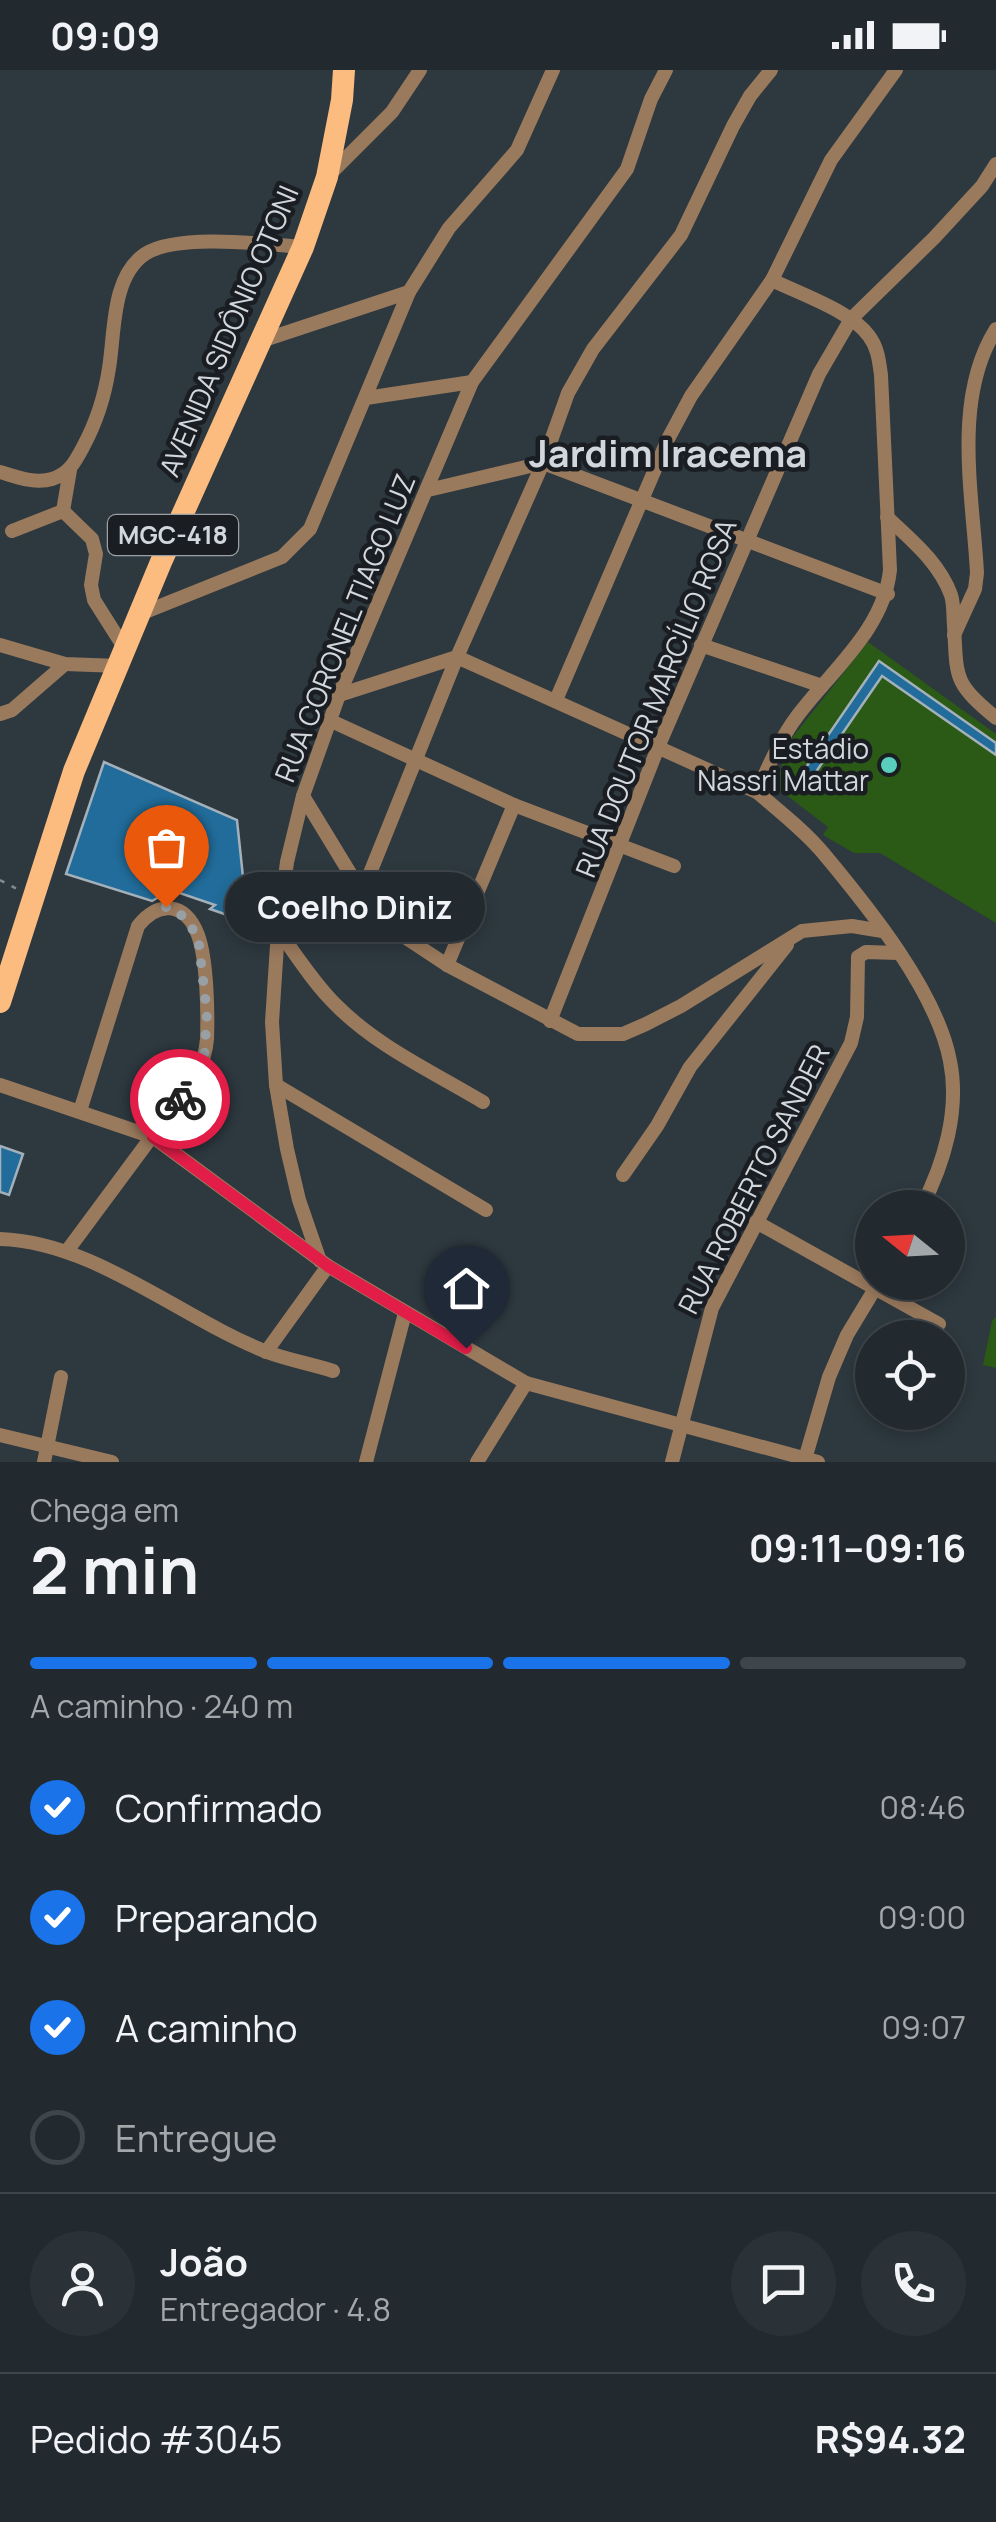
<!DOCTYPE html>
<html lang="pt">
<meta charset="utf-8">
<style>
body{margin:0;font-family:Manrope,sans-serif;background:#2a3237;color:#f1f3f6;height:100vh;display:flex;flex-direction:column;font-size:38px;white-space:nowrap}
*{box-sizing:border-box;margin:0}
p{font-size:32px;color:#a2a7aa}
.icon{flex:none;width:55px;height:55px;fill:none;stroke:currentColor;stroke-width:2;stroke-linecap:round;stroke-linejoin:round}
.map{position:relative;height:1392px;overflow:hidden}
.drawer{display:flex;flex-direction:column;background:#222a2f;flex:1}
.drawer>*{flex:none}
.needle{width:65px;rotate:288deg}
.tools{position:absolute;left:855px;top:1120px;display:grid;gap:20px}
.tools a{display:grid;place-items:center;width:110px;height:110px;border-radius:50%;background:#222a2f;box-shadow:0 5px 15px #0003,0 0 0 2px #3f464b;font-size:50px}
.pin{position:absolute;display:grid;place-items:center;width:85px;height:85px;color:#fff;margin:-102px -42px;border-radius:50% 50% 50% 0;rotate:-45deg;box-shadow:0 0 10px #0007}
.pin .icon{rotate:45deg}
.courier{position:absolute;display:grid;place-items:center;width:100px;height:100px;margin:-50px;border:8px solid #e11d48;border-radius:50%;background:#fff;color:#222;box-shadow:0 2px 12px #0007}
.bubble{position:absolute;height:70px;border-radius:35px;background:#222a2f;box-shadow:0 5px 15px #0003,0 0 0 2px #3f464b;font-size:32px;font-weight:700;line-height:70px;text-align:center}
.summary em{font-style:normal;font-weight:700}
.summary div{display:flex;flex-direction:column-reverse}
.summary{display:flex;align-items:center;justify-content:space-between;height:170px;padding:0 30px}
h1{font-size:65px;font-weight:700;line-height:75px}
.bar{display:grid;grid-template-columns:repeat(4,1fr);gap:15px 10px;align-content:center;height:120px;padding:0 30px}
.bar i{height:12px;border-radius:8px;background:#3f464b}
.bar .active{background:#1a73e8}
.bar p{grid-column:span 4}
.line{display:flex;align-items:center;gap:25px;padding:0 30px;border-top:2px solid #3f464b}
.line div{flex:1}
.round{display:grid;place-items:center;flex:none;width:105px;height:105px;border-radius:52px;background:#2a3237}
ol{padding:0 30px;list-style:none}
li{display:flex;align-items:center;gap:30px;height:110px}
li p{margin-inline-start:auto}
li .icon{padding:10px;border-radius:50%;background:#1a73e8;color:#fff;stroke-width:4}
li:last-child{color:#a2a7aa}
li i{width:55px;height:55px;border:5px solid #3f464b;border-radius:50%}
.status{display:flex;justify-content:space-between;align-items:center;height:70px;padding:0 50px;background:#222a2f;direction:ltr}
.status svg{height:28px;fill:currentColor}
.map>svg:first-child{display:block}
.green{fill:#2b5a16}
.building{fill:#216c9a;stroke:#a4b1ba;stroke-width:2.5}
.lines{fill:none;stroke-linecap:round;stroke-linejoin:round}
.path{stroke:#828a90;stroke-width:2.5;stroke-dasharray:5 8;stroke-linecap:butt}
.street{stroke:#9a7a5d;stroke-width:14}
.primary{stroke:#fdbc7f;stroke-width:22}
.done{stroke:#989fa5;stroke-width:10;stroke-dasharray:0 18}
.route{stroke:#e11d48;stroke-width:12}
.poi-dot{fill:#5acebd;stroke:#1a1e22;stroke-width:4}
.labels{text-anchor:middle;stroke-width:9;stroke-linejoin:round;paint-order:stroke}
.shield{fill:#1a1e22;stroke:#9aa0a4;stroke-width:2.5}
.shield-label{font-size:25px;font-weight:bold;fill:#d1d7dc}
.street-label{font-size:28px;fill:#d1d7dc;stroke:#1a1e22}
.poi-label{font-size:28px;fill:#d1d7dc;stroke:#1a1e22;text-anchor:end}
.district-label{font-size:38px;font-weight:bold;fill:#d1d7dc;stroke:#1a1e22}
</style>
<div class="status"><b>09:09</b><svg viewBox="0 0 49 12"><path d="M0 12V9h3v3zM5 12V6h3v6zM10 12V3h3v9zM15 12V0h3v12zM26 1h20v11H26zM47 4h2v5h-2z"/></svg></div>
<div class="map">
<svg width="996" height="1392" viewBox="0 0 996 1392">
<rect width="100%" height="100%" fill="#2d383f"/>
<g class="green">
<path d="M 868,572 L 996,664 L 996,853 L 880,783 L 854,783 L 823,765 L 828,757 L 776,717 L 788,673 Z"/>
<path d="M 996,1247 L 996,1298 L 983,1295 L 992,1251 Z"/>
</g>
<g class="building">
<path d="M 879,591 L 996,673 L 996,685 L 882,606 L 809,712 L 800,706 Z"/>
<path d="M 104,692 L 237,750 L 245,826 L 271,836 L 268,852 L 240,843 L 239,849 L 210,839 L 215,835 L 171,820 L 152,831 L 66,804 Z"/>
<path d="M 0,1076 L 23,1084 L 9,1125 L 0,1122 Z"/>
</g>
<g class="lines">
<path class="path" d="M 0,810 L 19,820"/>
<g class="street">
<path d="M 331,103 L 392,42 L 420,0"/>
<path d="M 261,271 L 409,222"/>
<path d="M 366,328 L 472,312"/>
<path d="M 0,402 C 17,407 35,414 52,409 C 69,404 75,392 83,377 C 96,353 105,325 109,298 C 115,263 111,207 145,184 C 177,163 265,174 303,177"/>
<path d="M 428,420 L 543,393 L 888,524"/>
<path d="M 63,441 L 70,400"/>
<path d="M 887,447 C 911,470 939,492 951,525 C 954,534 953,545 954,555 C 957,609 953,612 996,648"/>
<path d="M 12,461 L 63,441 L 92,469 L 96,484 L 91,515 L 94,530 L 125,579"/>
<path d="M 140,544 L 282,487 L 310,459 L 409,222 L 449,158 L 517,80 L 553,0"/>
<path d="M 954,565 L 975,519 L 977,503 C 973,425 952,329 996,259"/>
<path d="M 0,575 L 65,594 L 119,596"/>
<path d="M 701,575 L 822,616"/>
<path d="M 339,625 L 457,587 L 757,722 C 780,742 805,761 824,784 C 869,838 937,922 950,991 C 960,1040 944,1094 921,1138"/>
<path d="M 556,630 L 668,369 L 691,326 L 772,210 L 831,90 L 896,0"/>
<path d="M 0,644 L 12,640 L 65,594"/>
<path d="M 329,650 L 514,735 L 674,796"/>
<path d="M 757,722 C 769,695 780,669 798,645 C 832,600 884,559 890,500 L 881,305 C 879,291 878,278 869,266 C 851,241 800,224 772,210"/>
<path d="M 303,726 L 362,823 L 394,860 L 447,895 L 578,964 L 623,964 L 646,954 L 681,936 L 802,861 L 852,856 L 882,861"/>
<path d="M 362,823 L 457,587 L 543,393 L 568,323 L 593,279 L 681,165 L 733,56 L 750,26 L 771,0"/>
<path d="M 278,860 C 296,885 313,912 335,934 C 376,976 433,1002 483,1032"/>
<path d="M 447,895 L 514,735"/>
<path d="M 550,951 L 659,675 L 819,304 L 851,249 L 934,168 L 982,116 L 996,94"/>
<path d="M 0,1015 L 153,1067 L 328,1196 L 526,1313 L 818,1392"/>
<path d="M 276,1015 L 486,1140"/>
<path d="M 623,1105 L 657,1056 L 690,997 L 787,875"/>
<path d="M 756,1152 L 939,1254"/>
<path d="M 0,1169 C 95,1172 180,1248 267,1282 C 288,1290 312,1294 333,1301"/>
<path d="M 67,1181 L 196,1007 C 202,994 206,983 207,969 C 208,942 207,890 198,865 C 185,831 158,831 138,856 L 80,1041"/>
<path d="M 320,1191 L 299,1130 L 287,1079 L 276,1015 L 272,952 L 278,860 L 287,792 L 303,726 L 339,625 L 472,312 L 627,99 L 651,29 L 666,0"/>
<path d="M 266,1282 L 328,1196"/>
<path d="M 0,1365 L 112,1392"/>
<path d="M 805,1389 L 829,1307 L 847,1265 L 879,1212"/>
<path d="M 44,1392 L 61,1307"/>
<path d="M 366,1392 L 405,1243"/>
<path d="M 477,1392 L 526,1313"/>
<path d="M 672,1392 L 712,1238 L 851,973 L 857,947 L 858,887 L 866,882 L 898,883"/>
</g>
<path class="primary" d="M 0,932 L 74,701 L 161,492 L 303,177 L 327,107 L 342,30 L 344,0"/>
</g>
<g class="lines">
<path class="done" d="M 166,837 L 178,841 L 198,866 L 207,944 L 204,989 L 180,1029"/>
<path class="route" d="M 180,1029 L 153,1067 L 328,1196 L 466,1278"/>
</g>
<circle class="poi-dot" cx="889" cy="695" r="10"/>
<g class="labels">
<rect class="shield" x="108" y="445" width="130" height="40" rx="8"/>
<g class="shield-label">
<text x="173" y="474">MGC-418</text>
</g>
<g class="street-label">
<text transform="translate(229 261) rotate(-67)" y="10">AVENIDA SIDÔNIO OTONI</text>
<text transform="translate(345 558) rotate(-68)" y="10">RUA CORONEL TIAGO LUZ</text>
<text transform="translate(656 628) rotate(-68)" y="10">RUA DOUTOR MARCÍLIO ROSA</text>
<text transform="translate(754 1109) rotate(-63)" y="10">RUA ROBERTO SANDER</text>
</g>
<g class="poi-label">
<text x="869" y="689">Estádio<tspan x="869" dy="32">Nassri Mattar</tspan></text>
</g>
<g class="district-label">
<text x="668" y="397">Jardim Iracema</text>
</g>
</g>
</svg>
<div class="tools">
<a><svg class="needle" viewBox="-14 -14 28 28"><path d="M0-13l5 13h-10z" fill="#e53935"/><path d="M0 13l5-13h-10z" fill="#a2a7aa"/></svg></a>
<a><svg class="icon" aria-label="locate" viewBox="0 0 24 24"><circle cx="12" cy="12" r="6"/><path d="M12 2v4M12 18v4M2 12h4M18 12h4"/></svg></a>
</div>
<div class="pin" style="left:166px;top:837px;background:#ea580c"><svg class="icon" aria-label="bag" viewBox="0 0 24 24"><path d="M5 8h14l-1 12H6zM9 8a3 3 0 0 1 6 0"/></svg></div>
<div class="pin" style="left:466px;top:1278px;background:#1f2937"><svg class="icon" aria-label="home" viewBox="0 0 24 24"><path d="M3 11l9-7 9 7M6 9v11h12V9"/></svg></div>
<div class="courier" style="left:180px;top:1029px"><svg class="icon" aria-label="bike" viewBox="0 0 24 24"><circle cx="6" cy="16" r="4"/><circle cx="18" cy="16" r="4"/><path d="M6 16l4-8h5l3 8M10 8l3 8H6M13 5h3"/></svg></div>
<div class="bubble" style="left:225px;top:802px;width:260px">Coelho Diniz</div>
</div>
<section class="drawer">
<div class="summary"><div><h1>2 min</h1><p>Chega em</p></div><em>09:11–09:16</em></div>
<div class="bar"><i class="active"></i><i class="active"></i><i class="active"></i><i></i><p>A caminho · 240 m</p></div>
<ol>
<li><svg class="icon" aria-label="check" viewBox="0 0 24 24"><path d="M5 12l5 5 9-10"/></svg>Confirmado<p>08:46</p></li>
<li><svg class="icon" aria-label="check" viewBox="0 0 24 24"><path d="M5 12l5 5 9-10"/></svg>Preparando<p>09:00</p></li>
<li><svg class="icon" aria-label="check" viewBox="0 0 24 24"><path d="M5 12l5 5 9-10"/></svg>A caminho<p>09:07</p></li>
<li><i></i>Entregue</li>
</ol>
<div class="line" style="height:180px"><a class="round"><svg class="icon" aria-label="person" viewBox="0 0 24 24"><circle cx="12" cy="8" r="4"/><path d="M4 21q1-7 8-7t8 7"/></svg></a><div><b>João</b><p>Entregador · 4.8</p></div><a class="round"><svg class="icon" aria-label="chat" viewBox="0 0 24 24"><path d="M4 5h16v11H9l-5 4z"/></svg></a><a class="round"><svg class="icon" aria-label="phone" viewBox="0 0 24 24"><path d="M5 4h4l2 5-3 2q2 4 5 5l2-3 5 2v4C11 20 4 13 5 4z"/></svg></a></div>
<div class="line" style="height:130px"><div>Pedido #3045</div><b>R$94.32</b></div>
</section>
